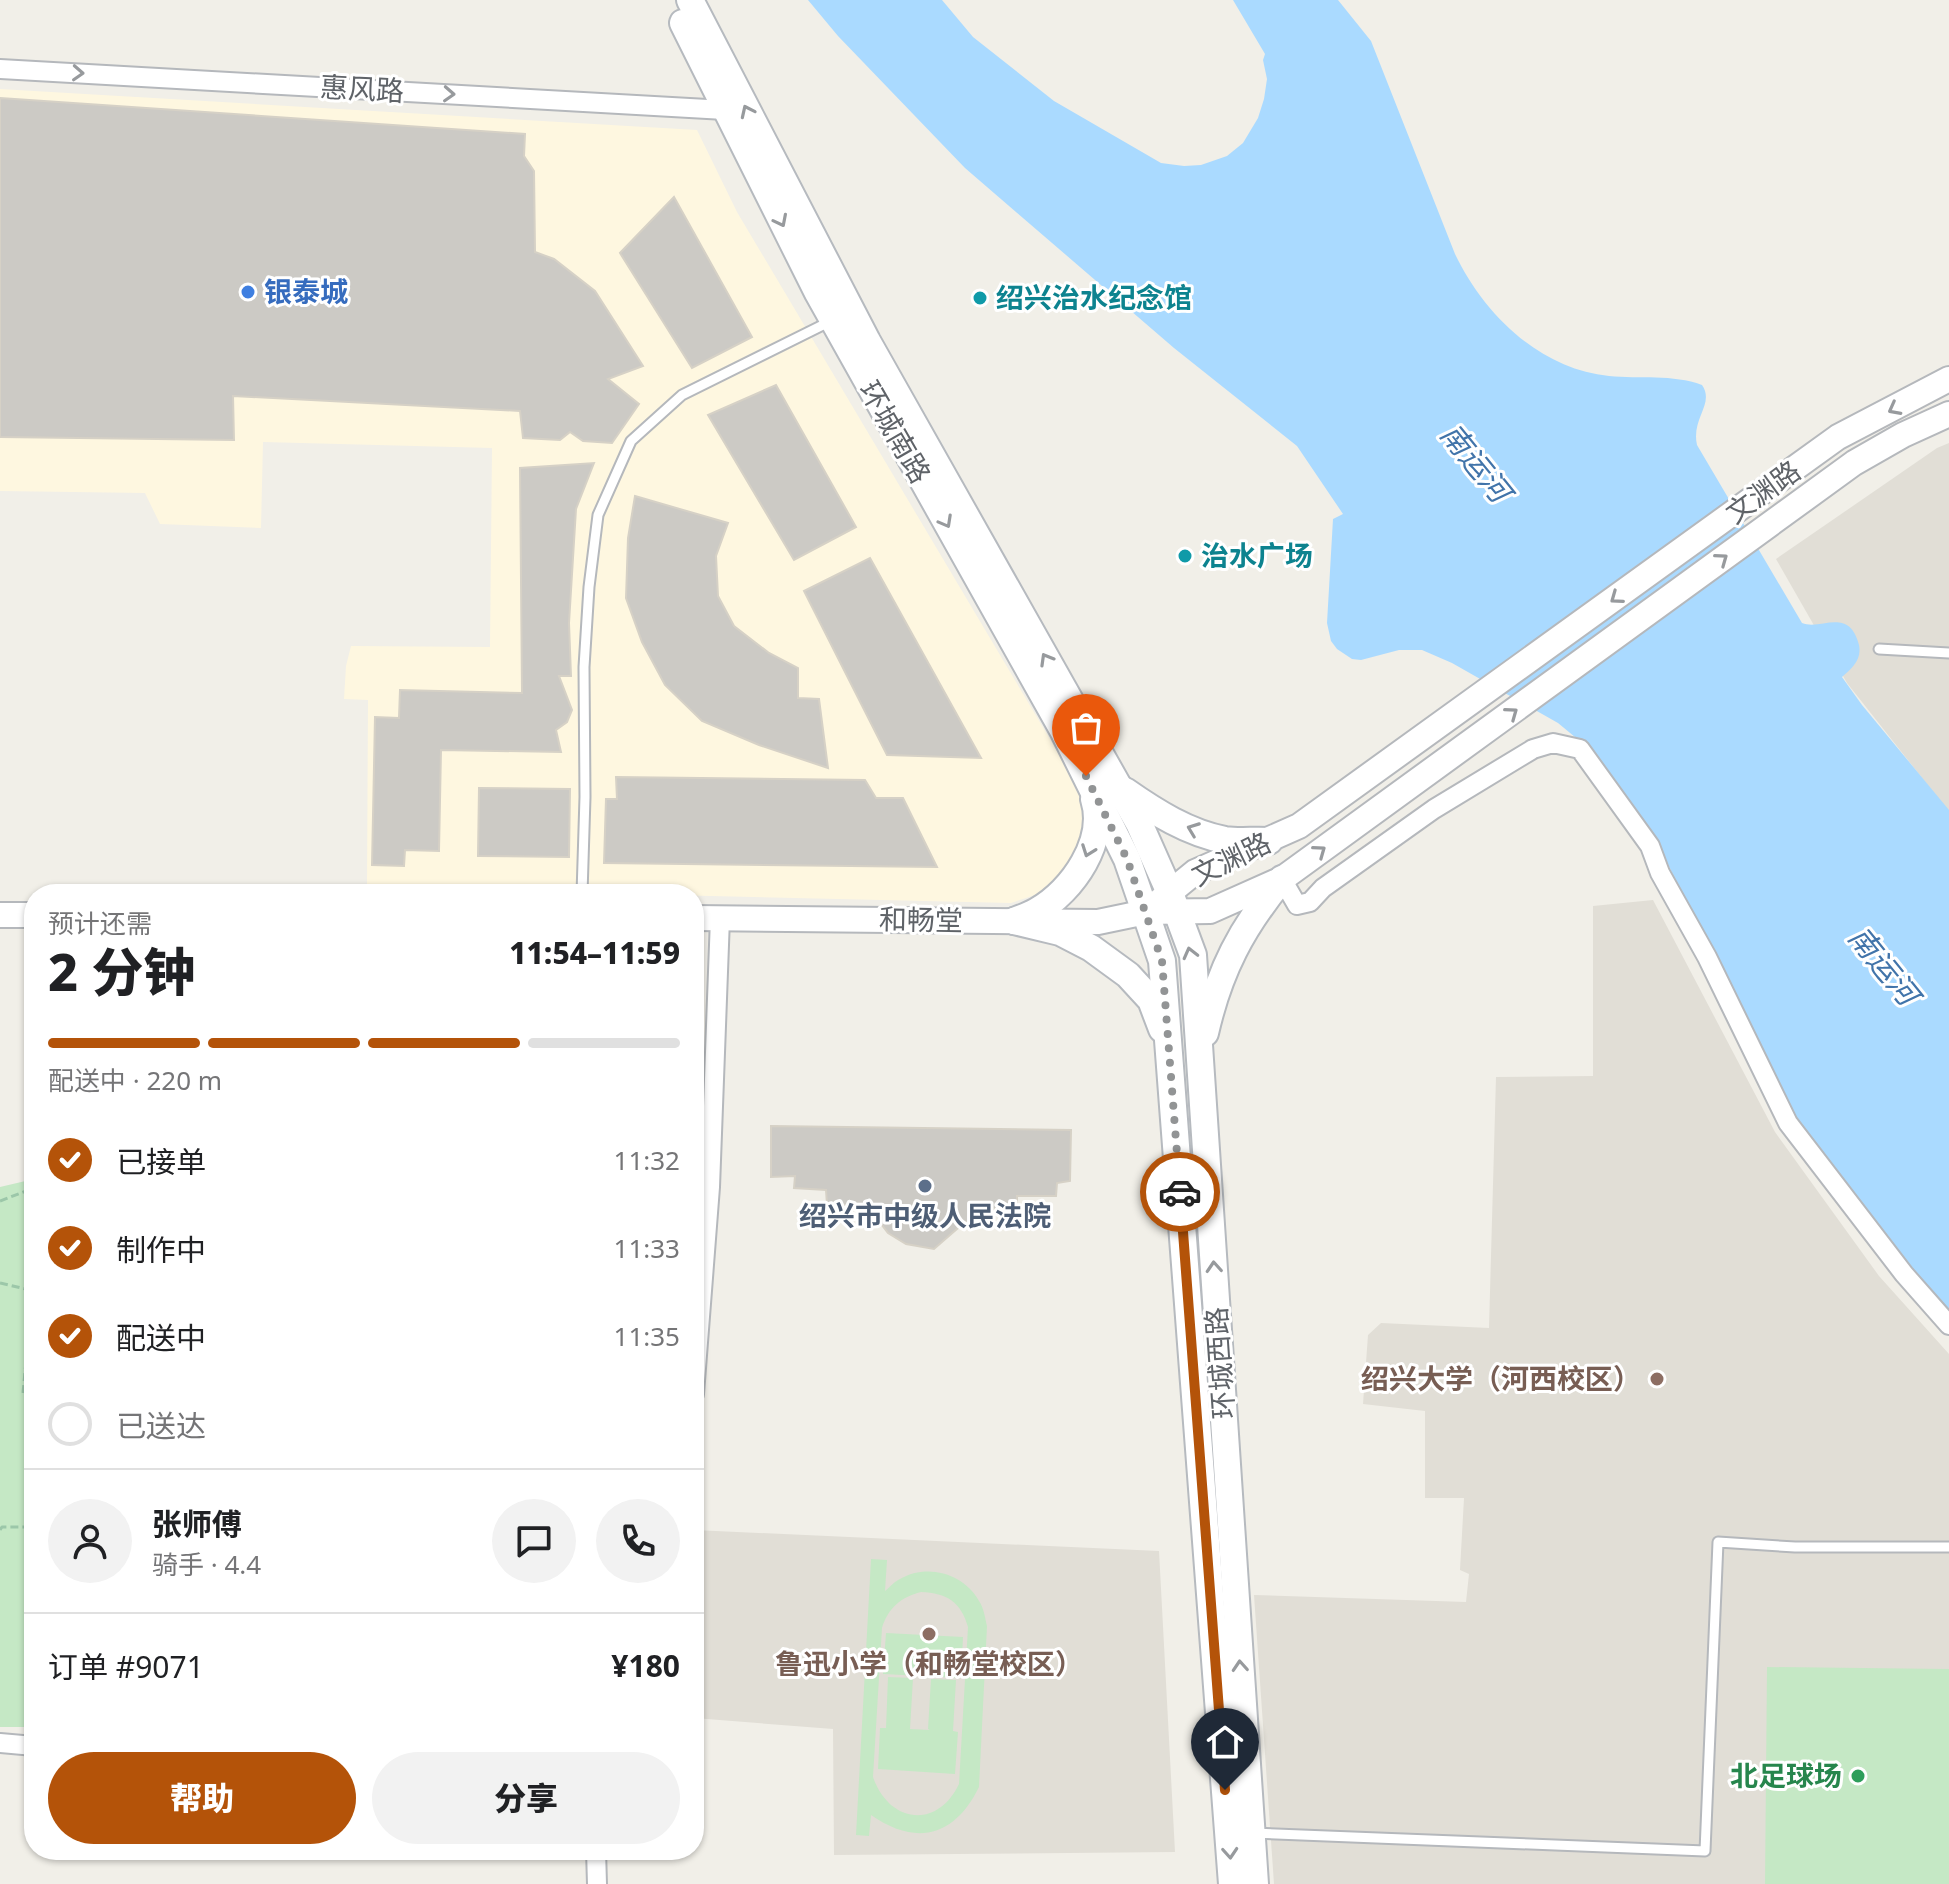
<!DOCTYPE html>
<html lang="zh">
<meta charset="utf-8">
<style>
body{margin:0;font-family:"Noto Sans","Noto Sans SC",sans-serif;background:#f2f2f2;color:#202124;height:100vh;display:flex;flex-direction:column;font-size:30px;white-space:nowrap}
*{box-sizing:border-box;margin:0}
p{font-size:26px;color:#757577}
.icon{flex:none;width:44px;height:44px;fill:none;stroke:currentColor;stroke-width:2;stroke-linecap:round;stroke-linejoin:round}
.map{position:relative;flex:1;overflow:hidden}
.sheet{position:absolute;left:24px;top:884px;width:680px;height:976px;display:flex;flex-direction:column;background:#fff;border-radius:32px;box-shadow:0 2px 6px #0004}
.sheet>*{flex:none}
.pin{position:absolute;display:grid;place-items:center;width:68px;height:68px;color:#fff;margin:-82px -34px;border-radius:50% 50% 50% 0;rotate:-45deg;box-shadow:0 0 8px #0007}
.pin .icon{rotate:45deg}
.courier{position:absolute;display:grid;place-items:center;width:80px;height:80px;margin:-40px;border:6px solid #b45309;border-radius:50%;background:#fff;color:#222;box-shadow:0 2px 10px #0007}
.headline em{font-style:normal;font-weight:800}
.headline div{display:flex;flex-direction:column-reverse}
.headline{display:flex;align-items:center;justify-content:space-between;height:136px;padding:0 24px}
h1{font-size:52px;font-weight:800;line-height:60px}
.bar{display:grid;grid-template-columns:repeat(4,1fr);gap:12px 8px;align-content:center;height:96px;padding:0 24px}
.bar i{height:10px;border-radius:6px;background:#e0e0e0}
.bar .selected{background:#b45309}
.bar p{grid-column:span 4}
.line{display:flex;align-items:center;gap:20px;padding:0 24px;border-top:2px solid #e0e0e0}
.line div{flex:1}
.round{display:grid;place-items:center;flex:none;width:84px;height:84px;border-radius:42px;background:#f2f2f2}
ol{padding:0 24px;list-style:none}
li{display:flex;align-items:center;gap:24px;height:88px}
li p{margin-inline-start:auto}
li .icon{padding:8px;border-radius:50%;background:#b45309;color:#fff;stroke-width:4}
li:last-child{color:#757577}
li i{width:44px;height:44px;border:4px solid #e0e0e0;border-radius:50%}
.primary-button{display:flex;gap:16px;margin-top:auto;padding:16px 24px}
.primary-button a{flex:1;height:92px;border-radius:48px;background:#b45309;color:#fff;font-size:32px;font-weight:800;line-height:92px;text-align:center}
.primary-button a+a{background:#f2f2f2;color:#202124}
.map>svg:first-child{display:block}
.commercial{fill:#fef7e0}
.education{fill:#e1ded6}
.green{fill:#c5e8c5;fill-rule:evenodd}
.water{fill:#aadaff}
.building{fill:#cccac5;stroke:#d6d1c6;stroke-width:2}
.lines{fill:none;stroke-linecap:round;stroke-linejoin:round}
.service-casing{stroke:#b5b8bc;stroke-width:13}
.minor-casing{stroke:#b5b8bc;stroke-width:22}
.tertiary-casing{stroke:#b5b8bc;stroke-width:28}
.secondary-casing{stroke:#b6babf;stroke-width:30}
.path{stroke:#9cc7a9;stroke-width:3;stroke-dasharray:8 4;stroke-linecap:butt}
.service{stroke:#fff;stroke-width:9}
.minor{stroke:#fff;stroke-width:18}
.tertiary{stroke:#fff;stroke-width:24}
.secondary{stroke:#fff;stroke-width:26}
.oneway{stroke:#979a9d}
.done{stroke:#929495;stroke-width:8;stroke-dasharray:0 14.4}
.route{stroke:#b45309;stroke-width:10}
.shop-dot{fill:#3f7fe0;stroke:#fff;stroke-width:3}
.culture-dot{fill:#0f9aa8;stroke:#fff;stroke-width:3}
.service-dot{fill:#5c6f8a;stroke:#fff;stroke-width:3}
.education-dot{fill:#8d6e63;stroke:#fff;stroke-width:3}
.leisure-dot{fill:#2e9e5b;stroke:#fff;stroke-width:3}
.labels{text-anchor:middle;stroke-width:6;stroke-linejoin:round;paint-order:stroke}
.street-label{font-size:28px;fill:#5f6368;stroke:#fff}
.shop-label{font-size:28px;font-weight:bold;fill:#366cbe;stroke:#fff;text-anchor:start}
.culture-label{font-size:28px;font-weight:bold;fill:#0d838f;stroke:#fff;text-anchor:start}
.service-label{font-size:28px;font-weight:bold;fill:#4e5e75;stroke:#fff}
.education-label{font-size:28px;font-weight:bold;fill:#785e54;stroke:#fff;text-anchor:end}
.leisure-label{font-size:28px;font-weight:bold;fill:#27864d;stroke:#fff;text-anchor:end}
.water-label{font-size:30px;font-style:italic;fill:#4174aa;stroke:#fff}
</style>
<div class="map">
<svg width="1949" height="1884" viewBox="0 0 1949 1884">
<rect width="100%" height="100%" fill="#f1efe8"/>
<path class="commercial" d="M 0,89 L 697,130 L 737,212 L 1073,778 L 1090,825 L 1073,862 L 1053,889 L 1011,903 L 367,888 L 368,700 L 344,699 L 346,666 L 351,646 L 490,647 L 492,448 L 263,442 L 261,528 L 160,524 L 145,493 L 0,491 Z"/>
<g class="education">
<path d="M 1949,443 L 1949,812 L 1847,683 L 1776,559 L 1937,448 Z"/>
<path d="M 1653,900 L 1775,1132 L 1879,1276 L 1949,1354 L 1949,1884 L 1274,1884 L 1254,1595 L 1466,1602 L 1469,1574 L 1460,1570 L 1464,1498 L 1425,1498 L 1425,1411 L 1363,1404 L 1368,1335 L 1381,1323 L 1489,1328 L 1496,1077 L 1593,1076 L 1593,906 Z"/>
<path d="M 694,1530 L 1159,1551 L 1175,1852 L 834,1855 L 833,1729 L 694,1718 Z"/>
</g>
<g class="green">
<path d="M 34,1179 L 34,1727 L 0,1727 L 0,1187 Z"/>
<path d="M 871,1559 L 887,1560 L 885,1591 C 890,1587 895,1581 900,1579 C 928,1563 964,1574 979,1601 C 984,1608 985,1618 987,1626 L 979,1787 C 955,1836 917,1847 871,1815 L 869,1836 L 856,1835 ZM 921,1592 C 947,1593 961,1602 968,1627 L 959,1784 C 937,1830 889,1823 873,1777 L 882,1628 C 888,1608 901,1597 921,1592 Z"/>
<path d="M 886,1633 L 963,1637 L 961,1678 L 883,1674 Z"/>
<path d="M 1767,1667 L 1949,1669 L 1949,1884 L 1765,1884 Z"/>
<path d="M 888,1677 L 913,1678 L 910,1729 L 930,1730 L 928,1729 L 931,1679 L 956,1680 L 953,1731 L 958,1732 L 955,1774 L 878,1769 L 880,1728 L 886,1728 Z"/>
</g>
<path class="water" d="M 808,0 L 942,0 L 973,37 L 1054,101 L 1161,163 L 1184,166 L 1201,165 L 1227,156 L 1243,143 L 1258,118 L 1264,99 L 1267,79 L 1263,60 L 1265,54 L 1233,0 L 1338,0 L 1371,41 L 1455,254 C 1484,314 1539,369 1609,376 C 1639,379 1673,374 1702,385 C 1715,404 1691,418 1697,445 L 1802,623 C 1821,631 1849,606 1859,645 C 1862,660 1852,668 1842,677 L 1862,705 L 1949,810 L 1949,1313 L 1904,1265 L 1795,1125 L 1659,846 L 1581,742 L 1558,723 L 1452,663 L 1422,650 L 1399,650 L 1361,660 L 1352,659 L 1337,649 L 1331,641 L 1327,623 L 1333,519 L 1343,514 L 1297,446 L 1174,348 L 965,168 L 838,36 Z"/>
<g class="building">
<path d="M 0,98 L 525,134 L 524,156 L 534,171 L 535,252 L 554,259 L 595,291 L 643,366 L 608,379 L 639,404 L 612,443 L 583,441 L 570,432 L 560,440 L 523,438 L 520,411 L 233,396 L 234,440 L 0,437 Z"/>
<path d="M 674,197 L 752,337 L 692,368 L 620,253 Z"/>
<path d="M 776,385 L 856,527 L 794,560 L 708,415 Z"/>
<path d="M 594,463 L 576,509 L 569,623 L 571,676 L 559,676 L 572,710 L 567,722 L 556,730 L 561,752 L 441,750 L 439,851 L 405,850 L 404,866 L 372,865 L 375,717 L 399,718 L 400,690 L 522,693 L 520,468 Z"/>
<path d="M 635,496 L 728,523 L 716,556 L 718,596 L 734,626 L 769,653 L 798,668 L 798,698 L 819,699 L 828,768 L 759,745 L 702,721 L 665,685 L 642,642 L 626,598 L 628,538 Z"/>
<path d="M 870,558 L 981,758 L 887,755 L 804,591 Z"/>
<path d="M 616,777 L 865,780 L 876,798 L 903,798 L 937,867 L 604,863 L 606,799 L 617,799 Z"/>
<path d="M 479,788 L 570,789 L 569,857 L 478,856 Z"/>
<path d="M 771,1126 L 1071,1130 L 1070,1181 L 1057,1183 L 1056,1196 L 1017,1196 L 1017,1210 L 977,1208 L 978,1221 L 965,1222 L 934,1249 L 906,1244 L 888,1233 L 881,1224 L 868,1223 L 867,1205 L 827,1205 L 826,1190 L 794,1188 L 795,1176 L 771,1177 Z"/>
</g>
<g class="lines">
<g class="service-casing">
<g id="service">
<path d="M 1879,649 L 1949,653"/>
<path d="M 582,894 L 585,797 L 584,667 L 589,587 L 598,515 L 631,441 L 682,395 L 831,321"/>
<path d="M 1253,1833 L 1705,1851 L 1718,1542 L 1795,1547 L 1949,1547"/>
</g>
</g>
<g class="minor-casing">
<g id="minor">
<path d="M 0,69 L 725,110"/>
<path d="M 1282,879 L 1297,905 L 1310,902 L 1323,888 L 1434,809 L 1533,749 L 1553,743 L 1580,749 L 1650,846 L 1660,873 L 1707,957 L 1788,1123 L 1904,1274 L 1949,1325"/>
<path d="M 694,1394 L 710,1187 L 720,918"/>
<path d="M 0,1743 L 34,1746"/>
<path d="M 596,1850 L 597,1884"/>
</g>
</g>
<g class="tertiary-casing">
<g id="tertiary">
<path d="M 1157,903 L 1195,872 L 1299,826 L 1838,437 L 1949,379"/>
<path d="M 0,915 L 34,915"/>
<path d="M 694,918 L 1098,922 L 1146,912 L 1210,911 L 1282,879 L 1854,463 L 1903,435 L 1949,414"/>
</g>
</g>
<g class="secondary-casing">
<g id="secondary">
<path d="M 690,0 L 867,341 L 1139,823 L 1170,893 L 1193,955 L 1255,1884"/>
<path d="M 683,23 L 818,293 L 1064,732 L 1127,859 L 1162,961 L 1232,1884"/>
<path d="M 1125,791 C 1155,812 1188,833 1225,840 C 1239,842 1255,840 1269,841"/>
<path d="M 1014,921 L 1060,932 L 1091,948 L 1128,975 L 1151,1000 L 1162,1029"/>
<path d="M 1014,921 C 1022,918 1030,915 1037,911 C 1073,891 1107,840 1094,799"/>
<path d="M 1205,1033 C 1219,971 1242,927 1282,879"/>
</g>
</g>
<g class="path">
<path d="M 0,1201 L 34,1188"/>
<path d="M 0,1283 L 34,1291"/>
<path d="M 23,1393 L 27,1351 L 34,1344"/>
<path d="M 0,1530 L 2,1527 L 26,1527 L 34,1540"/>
</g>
<use href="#service" class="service"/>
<use href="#minor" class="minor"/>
<use href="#tertiary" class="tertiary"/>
<use href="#secondary" class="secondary"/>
</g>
<defs><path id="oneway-chevron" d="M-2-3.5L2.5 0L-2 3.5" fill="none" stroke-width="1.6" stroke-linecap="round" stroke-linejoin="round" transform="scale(2)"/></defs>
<g class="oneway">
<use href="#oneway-chevron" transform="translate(78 73) rotate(3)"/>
<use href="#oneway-chevron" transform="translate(449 94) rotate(3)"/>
<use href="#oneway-chevron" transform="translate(747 111) rotate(-115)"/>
<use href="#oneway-chevron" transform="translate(781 221) rotate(63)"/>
<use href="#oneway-chevron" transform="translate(1894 409) rotate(152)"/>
<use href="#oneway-chevron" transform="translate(946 522) rotate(61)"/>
<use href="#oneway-chevron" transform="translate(1722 559) rotate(-36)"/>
<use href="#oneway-chevron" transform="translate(1616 598) rotate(144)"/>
<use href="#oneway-chevron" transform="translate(1046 659) rotate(-120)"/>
<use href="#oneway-chevron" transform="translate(1512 713) rotate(-36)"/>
<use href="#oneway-chevron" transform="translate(1193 829) rotate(-159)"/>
<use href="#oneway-chevron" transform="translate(1088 851) rotate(110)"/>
<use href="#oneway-chevron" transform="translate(1320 851) rotate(-36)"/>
<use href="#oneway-chevron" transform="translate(1190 953) rotate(-104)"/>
<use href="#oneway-chevron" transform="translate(1214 1267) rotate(-94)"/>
<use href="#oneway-chevron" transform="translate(1240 1666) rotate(-94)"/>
<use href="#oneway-chevron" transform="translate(1230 1853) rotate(86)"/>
</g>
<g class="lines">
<path class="done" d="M 1086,776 L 1127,859 L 1162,961 L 1180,1192"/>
<path class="route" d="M 1180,1192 L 1225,1790"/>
</g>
<circle class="shop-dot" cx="248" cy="292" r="8"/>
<g class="culture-dot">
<circle cx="980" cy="298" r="8"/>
<circle cx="1185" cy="556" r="8"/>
</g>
<circle class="service-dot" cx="925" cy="1186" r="8"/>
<g class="education-dot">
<circle cx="1657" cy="1379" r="8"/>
<circle cx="929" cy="1634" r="8"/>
</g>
<circle class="leisure-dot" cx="1858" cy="1776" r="8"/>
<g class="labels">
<g class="street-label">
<text transform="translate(362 89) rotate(3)" y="10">惠风路</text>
<text transform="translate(895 432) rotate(60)" y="10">环城南路</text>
<text transform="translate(1763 492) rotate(-36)" y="10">文渊路</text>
<text transform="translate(1231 859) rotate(-26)" y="10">文渊路</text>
<text transform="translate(921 920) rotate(1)" y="10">和畅堂</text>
<text transform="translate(1220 1363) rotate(-94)" y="10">环城西路</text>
</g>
<g class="shop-label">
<text x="264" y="302">银泰城</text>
</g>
<g class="culture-label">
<text x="996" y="308">绍兴治水纪念馆</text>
<text x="1201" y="566">治水广场</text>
</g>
<g class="service-label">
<text x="925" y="1226">绍兴市中级人民法院</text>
</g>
<g class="education-label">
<text x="1641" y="1389">绍兴大学（河西校区）</text>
<text x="929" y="1674" text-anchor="middle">鲁迅小学（和畅堂校区）</text>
</g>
<g class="leisure-label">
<text x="1842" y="1786">北足球场</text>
</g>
<g class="water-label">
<text transform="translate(1475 463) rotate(51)" y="10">南运河</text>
<text transform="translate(1883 966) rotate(51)" y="10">南运河</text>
</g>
</g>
</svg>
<div class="pin" style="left:1086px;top:776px;background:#ea580c"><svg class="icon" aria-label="bag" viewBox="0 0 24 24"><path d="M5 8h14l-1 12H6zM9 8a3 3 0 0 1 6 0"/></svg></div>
<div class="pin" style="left:1225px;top:1790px;background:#1f2937"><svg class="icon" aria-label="home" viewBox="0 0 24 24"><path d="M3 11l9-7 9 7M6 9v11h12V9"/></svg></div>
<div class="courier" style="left:1180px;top:1192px"><svg class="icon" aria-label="car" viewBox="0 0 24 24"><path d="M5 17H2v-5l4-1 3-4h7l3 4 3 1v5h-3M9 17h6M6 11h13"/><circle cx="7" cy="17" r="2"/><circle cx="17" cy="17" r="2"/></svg></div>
<section class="sheet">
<div class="headline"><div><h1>2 分钟</h1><p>预计还需</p></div><em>11:54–11:59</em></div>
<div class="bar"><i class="selected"></i><i class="selected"></i><i class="selected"></i><i></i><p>配送中 · 220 m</p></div>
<ol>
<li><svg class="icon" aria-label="check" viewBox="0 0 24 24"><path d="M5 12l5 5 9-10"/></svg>已接单<p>11:32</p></li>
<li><svg class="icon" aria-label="check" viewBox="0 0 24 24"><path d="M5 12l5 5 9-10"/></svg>制作中<p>11:33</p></li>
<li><svg class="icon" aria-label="check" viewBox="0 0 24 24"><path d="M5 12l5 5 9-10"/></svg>配送中<p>11:35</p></li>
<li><i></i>已送达</li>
</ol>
<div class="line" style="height:144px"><a class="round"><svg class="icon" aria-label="person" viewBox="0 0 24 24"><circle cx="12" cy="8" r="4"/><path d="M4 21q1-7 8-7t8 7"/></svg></a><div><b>张师傅</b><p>骑手 · 4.4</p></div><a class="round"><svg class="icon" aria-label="chat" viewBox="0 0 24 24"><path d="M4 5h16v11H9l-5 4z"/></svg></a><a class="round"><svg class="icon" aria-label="phone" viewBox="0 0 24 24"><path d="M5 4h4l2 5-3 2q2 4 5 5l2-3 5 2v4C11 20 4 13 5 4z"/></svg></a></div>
<div class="line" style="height:104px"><div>订单 #9071</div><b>¥180</b></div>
<div class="primary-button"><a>帮助</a><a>分享</a></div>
</section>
</div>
